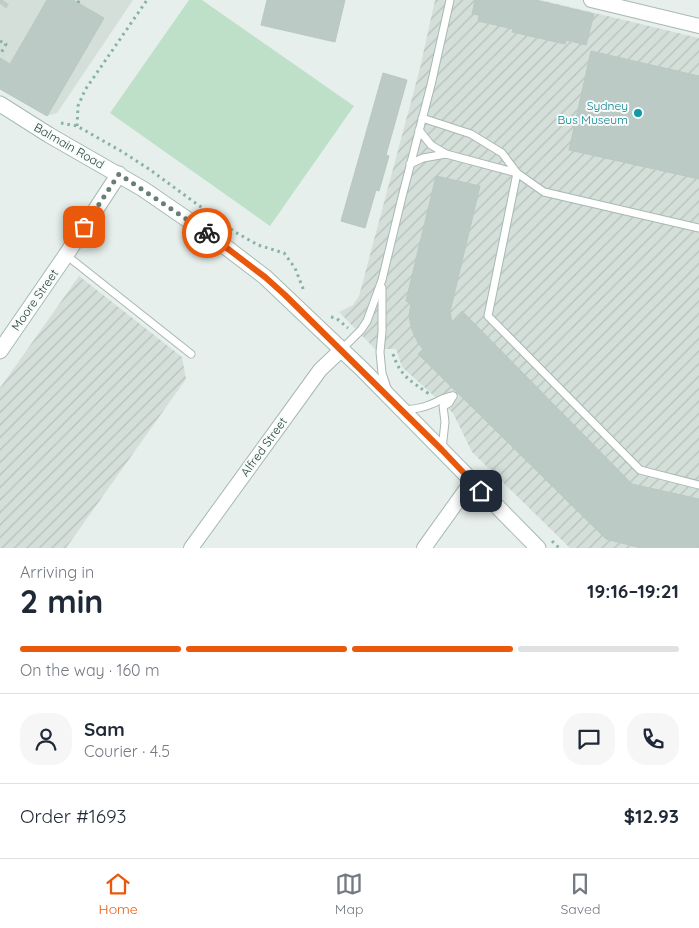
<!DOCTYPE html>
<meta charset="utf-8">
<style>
body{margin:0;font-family:Quicksand,sans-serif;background:#f6f6f7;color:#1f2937;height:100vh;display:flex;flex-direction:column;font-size:19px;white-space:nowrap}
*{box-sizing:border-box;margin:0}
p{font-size:16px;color:#747a83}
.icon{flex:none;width:28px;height:28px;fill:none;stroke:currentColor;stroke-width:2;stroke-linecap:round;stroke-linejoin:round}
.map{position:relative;height:548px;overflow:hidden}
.side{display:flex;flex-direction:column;background:#fff;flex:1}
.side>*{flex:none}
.pin{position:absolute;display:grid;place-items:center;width:42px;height:42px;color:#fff;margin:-21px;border-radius:10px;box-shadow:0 2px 8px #0006}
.courier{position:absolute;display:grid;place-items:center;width:50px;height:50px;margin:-25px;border:4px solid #ea580c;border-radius:50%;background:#fff;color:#222;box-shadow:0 1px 6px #0007}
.head em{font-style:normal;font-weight:800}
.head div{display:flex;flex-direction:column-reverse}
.head{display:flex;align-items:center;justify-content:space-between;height:85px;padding:0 20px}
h1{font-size:32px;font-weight:800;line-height:38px}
.bar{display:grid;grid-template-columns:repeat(4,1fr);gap:8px 5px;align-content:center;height:60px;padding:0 20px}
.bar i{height:6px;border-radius:4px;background:#e0e1e3}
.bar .current{background:#ea580c}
.bar p{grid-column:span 4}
.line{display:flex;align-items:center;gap:12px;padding:0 20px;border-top:1px solid #e0e1e3}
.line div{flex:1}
.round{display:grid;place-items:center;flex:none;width:52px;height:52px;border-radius:20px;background:#f6f6f7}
.tabs{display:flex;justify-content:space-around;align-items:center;height:70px;border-top:1px solid #e0e1e3;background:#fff;font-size:14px;color:#747a83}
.tabs a{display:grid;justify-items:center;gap:2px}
.tabs .current{color:#ea580c}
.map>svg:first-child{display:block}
.built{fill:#d4dfda}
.industrial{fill:url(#industrial-furrows)}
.garden{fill:#bfe0c8}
.building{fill:#bbcac4;stroke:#b8c9c2}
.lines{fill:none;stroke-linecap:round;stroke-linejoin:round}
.highway-tunnel{stroke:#bfccc8;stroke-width:15;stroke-dasharray:15 8;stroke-linecap:butt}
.lane-casing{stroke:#a8b8b2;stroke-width:9}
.street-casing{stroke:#a8b8b2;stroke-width:16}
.secondary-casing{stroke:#a4bbb3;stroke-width:17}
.path{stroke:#86b3a5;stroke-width:3;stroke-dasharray:2.5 4;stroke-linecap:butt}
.lane{stroke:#fff;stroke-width:7}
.street{stroke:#fff;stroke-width:14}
.secondary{stroke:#fff;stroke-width:15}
.done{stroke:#687f78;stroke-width:5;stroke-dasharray:0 9}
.route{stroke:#ea580c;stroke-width:6}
.culture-dot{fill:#0f9aa8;stroke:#f7fbf9;stroke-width:2}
.labels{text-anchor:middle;stroke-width:4;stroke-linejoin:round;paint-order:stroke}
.culture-label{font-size:12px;fill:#0d838f;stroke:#f7fbf9;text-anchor:end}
.street-label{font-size:12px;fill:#24423a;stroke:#f7fbf9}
</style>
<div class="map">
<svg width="699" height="548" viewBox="0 0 699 548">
<defs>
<pattern id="industrial-furrows" width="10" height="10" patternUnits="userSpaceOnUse" patternTransform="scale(1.25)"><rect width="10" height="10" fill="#d4dfda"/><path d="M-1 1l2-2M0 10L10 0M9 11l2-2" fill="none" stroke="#b6c1bc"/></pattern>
</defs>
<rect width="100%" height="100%" fill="#e6efeb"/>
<path class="built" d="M 0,0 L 133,0 L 57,113 L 47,116 L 0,89 Z"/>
<g class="industrial">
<path d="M 435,0 L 541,0 L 699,38 L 699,548 L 570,548 L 472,452 L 453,413 L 402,367 L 396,349 L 375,349 L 339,312 L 353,305 L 359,296 L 420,68 Z"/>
<path d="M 79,276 L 182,357 L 186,379 L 66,548 L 0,548 L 0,388 Z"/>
</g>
<path class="garden" d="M 189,0 L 202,0 L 354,106 L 270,226 L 110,113 Z"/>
<g class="building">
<path d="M 47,0 L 73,0 L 104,18 L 47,116 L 0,89 L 0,58 L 10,64 Z"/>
<path d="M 267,0 L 345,0 L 335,42 L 261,25 Z"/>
<path d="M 475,0 L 535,0 L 594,14 L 586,45 L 566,40 L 565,44 L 512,32 L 513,29 L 478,21 L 479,15 L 472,14 Z"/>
<path d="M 591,51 L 699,76 L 699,179 L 569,150 Z"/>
<path d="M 383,73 L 407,80 L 386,155 L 389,156 L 379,191 L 376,190 L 365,228 L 341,221 Z"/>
<path d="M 436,176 L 480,186 L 450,312 L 452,322 L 462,311 L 632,484 L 699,499 L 699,548 L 641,548 L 606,539 L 418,354 L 423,349 L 418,343 L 412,330 L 409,316 L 411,303 L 406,301 Z"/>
</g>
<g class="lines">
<path class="highway-tunnel" d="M 0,4 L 3,0"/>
<g class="lane-casing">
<g id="lane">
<path d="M 422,118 L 471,134 L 502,153 L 517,173 L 488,316 L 640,470 L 699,485"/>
<path d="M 419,130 L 431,145 L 446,154"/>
<path d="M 410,164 L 423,158 L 446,154 L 517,173 L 544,192 L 699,228"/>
<path d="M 66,255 L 191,354"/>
<path d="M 382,288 L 382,332 L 380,352 L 382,373 L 388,391"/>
<path d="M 341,350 L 361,330 L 367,321 L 382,280 L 402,197 L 431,85 L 450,0"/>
<path d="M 403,410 C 412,409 420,409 429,405 C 438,402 443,397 453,396"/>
<path d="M 442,449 L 445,422 L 443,406 L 449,403 L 453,396"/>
</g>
</g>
<g class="street-casing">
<g id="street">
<path d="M 591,0 L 699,26"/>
<path d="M 191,548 L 320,370 L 341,350"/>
<path d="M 424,548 L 472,481"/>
</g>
</g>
<g class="secondary-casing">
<g id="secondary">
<path d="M 0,104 L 49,135 L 143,189 L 210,235 L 265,277 L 363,370 L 538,548"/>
<path d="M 0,351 L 66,255 L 119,174"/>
</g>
</g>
<g class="path">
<path d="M 78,3 L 79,0"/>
<path d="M 0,41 L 6,44 L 0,55"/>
<path d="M 61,123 L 77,126 L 121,151 L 149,169 L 235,232 L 258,245 L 284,253 L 295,268 L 304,291"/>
<path d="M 77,126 L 78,106 L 85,90 L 147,0"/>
<path d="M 331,317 L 336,318 L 348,328"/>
<path d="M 393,354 C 400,376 411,381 429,394"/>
<path d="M 552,541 L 559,548"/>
</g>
<use href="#lane" class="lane"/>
<use href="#street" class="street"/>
<use href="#secondary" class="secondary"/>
</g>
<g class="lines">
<path class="done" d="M 84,227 L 119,174 L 207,233"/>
<path class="route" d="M 207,233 L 265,277 L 285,295 L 442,450 L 481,491"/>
</g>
<circle class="culture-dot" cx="638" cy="113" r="5"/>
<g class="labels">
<g class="culture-label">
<text x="628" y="110">Sydney<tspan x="628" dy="14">Bus Museum</tspan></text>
</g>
<g class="street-label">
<text transform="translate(69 146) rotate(30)" y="4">Balmain Road</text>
<text transform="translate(35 300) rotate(-55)" y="4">Moore Street</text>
<text transform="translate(264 447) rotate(-54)" y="4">Alfred Street</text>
</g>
</g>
</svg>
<div class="pin" style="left:84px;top:227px;background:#ea580c"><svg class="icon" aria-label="bag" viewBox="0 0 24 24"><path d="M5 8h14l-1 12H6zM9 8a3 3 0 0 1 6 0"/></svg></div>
<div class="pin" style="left:481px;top:491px;background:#1f2937"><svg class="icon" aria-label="home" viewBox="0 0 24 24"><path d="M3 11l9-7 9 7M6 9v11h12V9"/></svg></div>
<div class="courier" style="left:207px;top:233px"><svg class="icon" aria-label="bike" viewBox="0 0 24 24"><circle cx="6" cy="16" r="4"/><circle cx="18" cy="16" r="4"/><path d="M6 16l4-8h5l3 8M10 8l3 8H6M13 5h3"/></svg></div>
</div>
<section class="side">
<div class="head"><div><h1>2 min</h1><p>Arriving in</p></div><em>19:16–19:21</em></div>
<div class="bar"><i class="current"></i><i class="current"></i><i class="current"></i><i></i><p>On the way · 160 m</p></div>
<div class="line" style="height:90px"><a class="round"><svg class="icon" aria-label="person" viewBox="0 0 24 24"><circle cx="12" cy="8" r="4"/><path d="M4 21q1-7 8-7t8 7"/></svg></a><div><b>Sam</b><p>Courier · 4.5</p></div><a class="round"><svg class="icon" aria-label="chat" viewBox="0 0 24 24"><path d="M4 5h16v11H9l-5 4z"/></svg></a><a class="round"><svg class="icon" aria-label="phone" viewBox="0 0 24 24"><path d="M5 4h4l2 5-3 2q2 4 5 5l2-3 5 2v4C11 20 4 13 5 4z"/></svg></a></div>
<div class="line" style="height:65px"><div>Order #1693</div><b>$12.93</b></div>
</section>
<nav class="tabs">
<a class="current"><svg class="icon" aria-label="home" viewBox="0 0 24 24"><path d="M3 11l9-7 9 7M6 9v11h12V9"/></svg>Home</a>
<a><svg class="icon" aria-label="map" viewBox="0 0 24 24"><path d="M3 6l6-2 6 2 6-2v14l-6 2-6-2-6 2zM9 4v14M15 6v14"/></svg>Map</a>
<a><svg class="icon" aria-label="saved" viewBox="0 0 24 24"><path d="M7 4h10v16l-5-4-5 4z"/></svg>Saved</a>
</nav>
